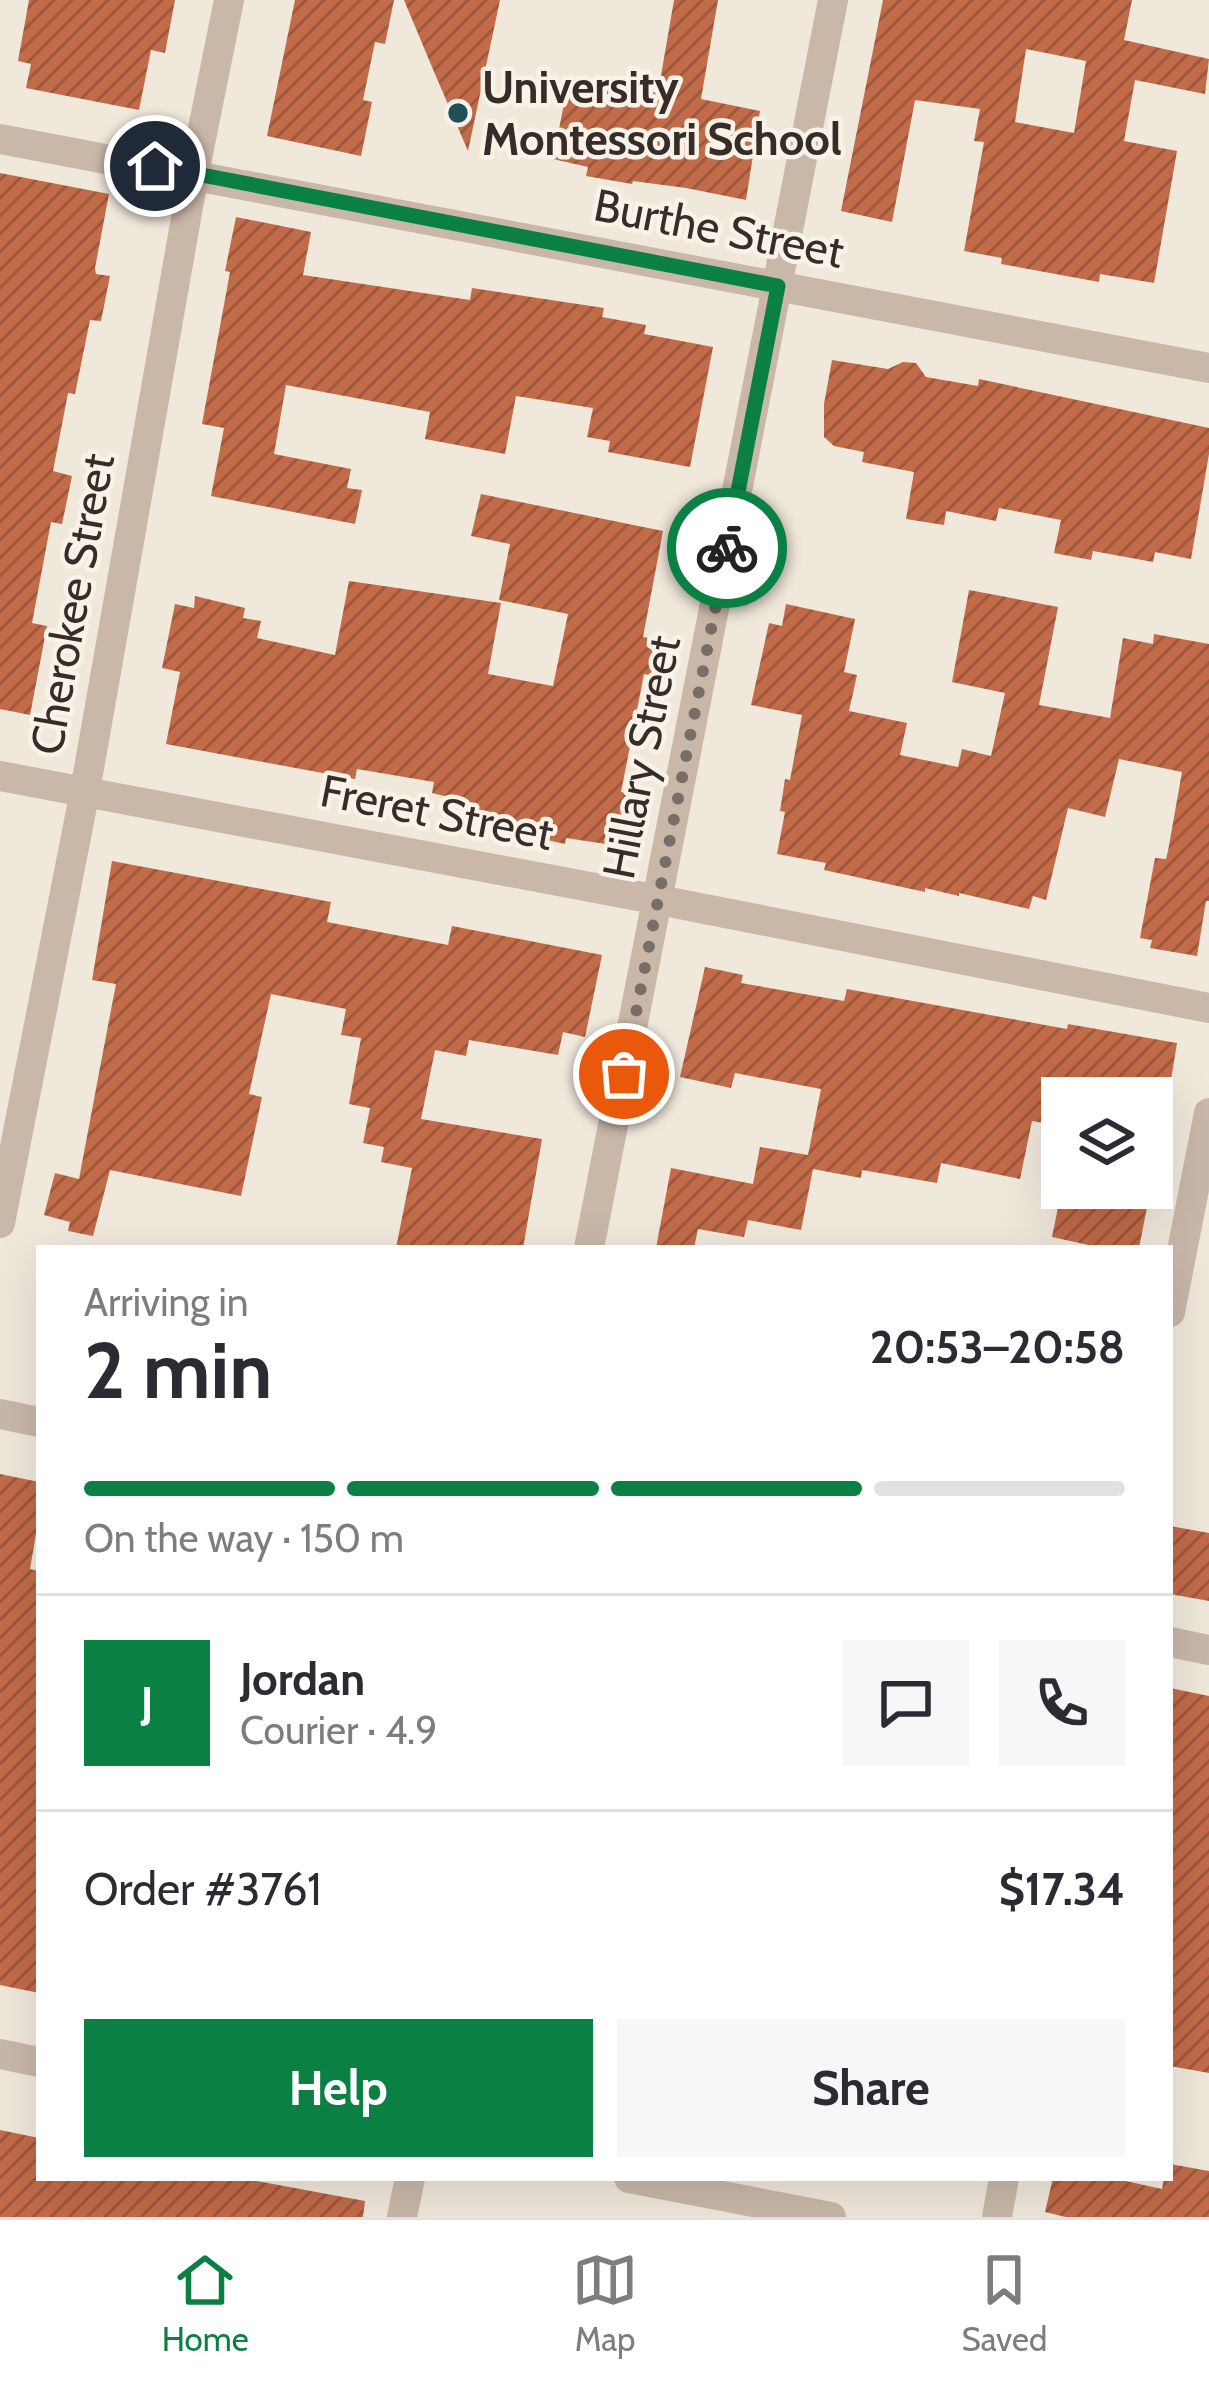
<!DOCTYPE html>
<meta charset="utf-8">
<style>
body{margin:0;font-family:Cabin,sans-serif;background:#f7f7f7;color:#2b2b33;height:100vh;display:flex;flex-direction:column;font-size:45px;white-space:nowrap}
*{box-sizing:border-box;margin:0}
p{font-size:39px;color:#7c7c81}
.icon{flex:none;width:66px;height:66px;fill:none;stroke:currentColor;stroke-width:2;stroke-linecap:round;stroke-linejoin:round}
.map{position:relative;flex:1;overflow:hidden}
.details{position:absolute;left:36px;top:1245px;width:1137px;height:936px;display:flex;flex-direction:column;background:#fff;border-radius:0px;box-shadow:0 12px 48px #0002}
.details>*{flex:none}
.fabs{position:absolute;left:1041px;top:1077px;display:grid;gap:24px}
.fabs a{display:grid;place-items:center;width:132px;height:132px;border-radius:0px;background:#fff;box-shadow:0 12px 48px #0002;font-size:60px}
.pin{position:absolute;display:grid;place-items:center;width:102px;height:102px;color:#fff;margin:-51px;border:6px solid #fff;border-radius:50%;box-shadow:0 3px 12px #0007}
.courier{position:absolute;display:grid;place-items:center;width:120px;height:120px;margin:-60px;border:9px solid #0b8043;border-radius:50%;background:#fff;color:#222;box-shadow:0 3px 15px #0007}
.summary em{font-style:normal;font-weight:700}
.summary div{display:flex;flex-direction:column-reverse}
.summary{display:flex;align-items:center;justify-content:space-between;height:204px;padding:0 48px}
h1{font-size:78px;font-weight:700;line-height:90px}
.bar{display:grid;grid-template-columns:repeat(4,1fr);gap:18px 12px;align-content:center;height:144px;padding:0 48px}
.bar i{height:15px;border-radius:9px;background:#e1e1e2}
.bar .current{background:#0b8043}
.bar p{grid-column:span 4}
.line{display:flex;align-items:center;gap:30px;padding:0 48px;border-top:3px solid #e1e1e2}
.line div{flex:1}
.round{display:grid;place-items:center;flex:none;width:126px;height:126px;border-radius:0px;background:#f7f7f7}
.primary-button{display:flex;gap:24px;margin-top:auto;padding:24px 48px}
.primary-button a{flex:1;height:138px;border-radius:0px;background:#0b8043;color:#fff;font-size:48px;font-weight:700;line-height:138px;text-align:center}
.primary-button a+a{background:#f7f7f7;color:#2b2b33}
.tab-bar{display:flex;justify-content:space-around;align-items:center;height:168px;border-top:3px solid #e1e1e2;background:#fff;font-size:33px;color:#7c7c81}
.tab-bar a{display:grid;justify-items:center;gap:6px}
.tab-bar .current{color:#0b8043}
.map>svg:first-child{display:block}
.building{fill:url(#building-hatch);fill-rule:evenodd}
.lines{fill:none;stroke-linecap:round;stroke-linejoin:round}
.street{stroke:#c9b8a8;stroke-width:30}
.done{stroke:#776e67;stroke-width:12;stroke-dasharray:0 21.6}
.route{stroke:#0b8043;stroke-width:15}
.poi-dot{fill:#1f5056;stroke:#f9f2e8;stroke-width:4.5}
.labels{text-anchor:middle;stroke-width:9;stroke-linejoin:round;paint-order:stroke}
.poi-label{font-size:45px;font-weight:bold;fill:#362d28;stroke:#f9f2e8;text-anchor:start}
.street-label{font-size:45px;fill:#362d28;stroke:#f9f2e8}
</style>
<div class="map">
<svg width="1209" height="2217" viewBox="0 0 1209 2217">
<defs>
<pattern id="building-hatch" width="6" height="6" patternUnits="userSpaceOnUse" patternTransform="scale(3)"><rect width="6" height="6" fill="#c26b49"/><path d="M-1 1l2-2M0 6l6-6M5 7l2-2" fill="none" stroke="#9e583d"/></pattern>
</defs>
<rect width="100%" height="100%" fill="#f1e8dc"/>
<g class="building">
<path d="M 29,0 L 175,0 L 165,53 L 151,50 L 139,110 L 26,88 L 31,64 L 18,61 Z"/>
<path d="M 295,0 L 394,0 L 385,44 L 375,42 L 363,100 L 372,102 L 361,156 L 267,136 Z"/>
<path d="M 404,0 L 500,0 L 468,151 L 432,67 Z"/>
<path d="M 674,0 L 718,0 L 701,99 L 760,111 L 746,200 L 686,188 L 633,181 L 632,184 L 586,176 L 588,167 L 553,159 L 569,79 L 658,93 Z"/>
<path d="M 883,0 L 1132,0 L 1124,40 L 1209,59 L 1205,94 L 1135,80 L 1124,141 L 1177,151 L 1154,283 L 1100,274 L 1099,282 L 1001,264 L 1002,258 L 964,251 L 984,142 L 974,141 L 980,109 L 915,100 L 892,222 L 841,211 ZM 1026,49 L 1086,61 L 1074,133 L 1015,122 Z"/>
<path d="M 0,173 L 109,194 L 95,268 L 96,274 L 110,276 L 101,321 L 90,320 L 75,394 L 68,393 L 53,471 L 72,476 L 62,524 L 51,522 L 32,623 L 47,626 L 30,715 L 0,709 Z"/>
<path d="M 236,217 L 311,232 L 303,275 L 470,300 L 472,288 L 604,308 L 602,317 L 646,325 L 644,334 L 713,347 L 690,467 L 608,452 L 610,441 L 587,437 L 593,408 L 516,396 L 505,454 L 425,439 L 430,412 L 286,385 L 274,454 L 351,469 L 347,488 L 362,490 L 355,524 L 211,496 L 224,428 L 202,424 L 230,272 L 225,271 Z"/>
<path d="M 832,360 L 888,369 L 903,362 L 916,363 L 926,377 L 978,386 L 979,379 L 1209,428 L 1209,454 L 1191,559 L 1155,552 L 1153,562 L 1093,551 L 1091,560 L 1054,553 L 1061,520 L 999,508 L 996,521 L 946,511 L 944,525 L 906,519 L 914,472 L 862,462 L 864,452 L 834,446 L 824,437 L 824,404 Z"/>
<path d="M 481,494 L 663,531 L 643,637 L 666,641 L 658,677 L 644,674 L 621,792 L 630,794 L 619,846 L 566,838 L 565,844 L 516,833 L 517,824 L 509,823 L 510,818 L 472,810 L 473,803 L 432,793 L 434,782 L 357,769 L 355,779 L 166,744 L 180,672 L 162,668 L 175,604 L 194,608 L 195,596 L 245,608 L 243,618 L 261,621 L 257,638 L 335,655 L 349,581 L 501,603 L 488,674 L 553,686 L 568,614 L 499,600 L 510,544 L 471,536 Z"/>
<path d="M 969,590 L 1058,607 L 1039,705 L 1110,718 L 1123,638 L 1153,644 L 1154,634 L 1209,644 L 1209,901 L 1206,901 L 1197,956 L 1150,948 L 1152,940 L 1140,938 L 1155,858 L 1166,859 L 1168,851 L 1182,772 L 1119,759 L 1105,817 L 1068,808 L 1046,900 L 1033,896 L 1029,909 L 959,893 L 959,896 L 925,888 L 925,892 L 824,870 L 826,863 L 777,854 L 785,812 L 780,811 L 785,779 L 790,780 L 802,715 L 751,705 L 769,623 L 782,626 L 786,604 L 855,619 L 844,672 L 857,675 L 849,711 L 907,723 L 900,755 L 958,767 L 962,749 L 991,756 L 1005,693 L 952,682 Z"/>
<path d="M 112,861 L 331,902 L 327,922 L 448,945 L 452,926 L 602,955 L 585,1037 L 563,1032 L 558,1055 L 469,1040 L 466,1056 L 435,1050 L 421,1119 L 542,1139 L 523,1248 L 396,1248 L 412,1168 L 381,1162 L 384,1147 L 363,1143 L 370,1108 L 349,1104 L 361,1038 L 341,1035 L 346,1009 L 271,994 L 249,1094 L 262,1097 L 241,1196 L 110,1170 L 93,1236 L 68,1231 L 70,1222 L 44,1215 L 55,1173 L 79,1179 L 102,1057 L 116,984 L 92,980 Z"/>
<path d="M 705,967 L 743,975 L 741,983 L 844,1001 L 847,989 L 1067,1029 L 1068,1024 L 1177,1043 L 1168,1098 L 1062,1098 L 1062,1126 L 1032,1121 L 1020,1179 L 941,1163 L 937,1183 L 862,1170 L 861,1178 L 813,1169 L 801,1230 L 748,1220 L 744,1237 L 698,1229 L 694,1248 L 656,1248 L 671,1168 L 753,1184 L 760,1147 L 808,1155 L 821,1089 L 735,1073 L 731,1088 L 680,1077 Z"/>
<path d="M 1062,1188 L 1085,1188 L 1148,1202 L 1139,1248 L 1102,1248 L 1052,1237 Z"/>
<path d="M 0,1474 L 39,1482 L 39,1517 L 30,1569 L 39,1571 L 39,1993 L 0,1985 Z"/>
<path d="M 1170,1526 L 1209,1533 L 1209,1601 L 1170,1594 Z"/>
<path d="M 1170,1688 L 1209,1696 L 1209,2073 L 1170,2066 Z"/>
<path d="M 0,2130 L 39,2138 L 39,2178 L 240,2178 L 365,2201 L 363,2217 L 0,2217 Z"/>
<path d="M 1170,2164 L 1209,2171 L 1209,2217 L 1066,2217 L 1045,2212 L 1053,2178 L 1112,2178 L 1162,2189 L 1164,2178 L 1170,2178 Z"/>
</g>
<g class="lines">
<g class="street">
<path d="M 0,139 L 1209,368"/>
<path d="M 0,776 L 659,900 L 1209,1008"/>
<path d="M 0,1223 L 85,791 L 194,173 L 229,0"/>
<path d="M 589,1248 L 833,0"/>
<path d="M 1170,1312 L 1209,1113"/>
<path d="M 0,1414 L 39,1422"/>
<path d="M 1170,1642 L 1209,1650"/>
<path d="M 0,2054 L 39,2062"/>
<path d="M 629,2178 L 831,2217"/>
<path d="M 402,2217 L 410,2178"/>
<path d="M 997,2217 L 1004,2178"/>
</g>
</g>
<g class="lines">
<path class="done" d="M 624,1074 L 727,548"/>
<path class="route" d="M 155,166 L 778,286 L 727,548"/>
</g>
<circle class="poi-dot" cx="458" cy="113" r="12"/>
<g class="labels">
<g class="poi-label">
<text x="482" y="103">University<tspan x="482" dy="52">Montessori School</tspan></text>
</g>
<g class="street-label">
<text transform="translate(719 228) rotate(11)" y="16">Burthe Street</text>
<text transform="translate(72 604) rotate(-80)" y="16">Cherokee Street</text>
<text transform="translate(641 757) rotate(-79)" y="16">Hillary Street</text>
<text transform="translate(437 812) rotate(11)" y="16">Freret Street</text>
</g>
</g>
</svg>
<div class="fabs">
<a><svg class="icon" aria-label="layers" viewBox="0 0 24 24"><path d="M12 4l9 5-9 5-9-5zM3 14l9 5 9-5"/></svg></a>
</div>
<div class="pin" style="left:624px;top:1074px;background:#ea580c"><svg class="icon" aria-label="bag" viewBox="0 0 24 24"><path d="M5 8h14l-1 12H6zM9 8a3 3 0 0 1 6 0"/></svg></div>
<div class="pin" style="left:155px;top:166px;background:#1f2937"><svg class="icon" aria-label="home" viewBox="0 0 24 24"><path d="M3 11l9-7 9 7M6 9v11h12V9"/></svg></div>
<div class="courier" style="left:727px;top:548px"><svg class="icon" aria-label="bike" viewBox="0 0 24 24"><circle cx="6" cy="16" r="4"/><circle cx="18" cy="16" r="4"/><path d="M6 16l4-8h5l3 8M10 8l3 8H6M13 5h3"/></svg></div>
<section class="details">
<div class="summary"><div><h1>2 min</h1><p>Arriving in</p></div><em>20:53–20:58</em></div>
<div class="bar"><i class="current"></i><i class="current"></i><i class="current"></i><i></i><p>On the way · 150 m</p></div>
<div class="line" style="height:216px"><b class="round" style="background:#0b8043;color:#fff">J</b><div><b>Jordan</b><p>Courier · 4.9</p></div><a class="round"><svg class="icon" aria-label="chat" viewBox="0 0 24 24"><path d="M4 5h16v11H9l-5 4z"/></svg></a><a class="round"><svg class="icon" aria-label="phone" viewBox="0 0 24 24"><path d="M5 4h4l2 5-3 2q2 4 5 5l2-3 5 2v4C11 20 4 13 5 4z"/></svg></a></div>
<div class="line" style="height:156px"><div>Order #3761</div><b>$17.34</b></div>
<div class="primary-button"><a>Help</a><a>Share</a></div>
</section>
</div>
<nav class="tab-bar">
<a class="current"><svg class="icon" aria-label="home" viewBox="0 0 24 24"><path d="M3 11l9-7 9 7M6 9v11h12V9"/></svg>Home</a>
<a><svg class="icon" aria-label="map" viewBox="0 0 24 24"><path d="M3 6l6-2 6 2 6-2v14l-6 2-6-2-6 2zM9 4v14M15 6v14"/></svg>Map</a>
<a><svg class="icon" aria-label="saved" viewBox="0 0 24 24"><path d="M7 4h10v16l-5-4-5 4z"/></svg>Saved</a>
</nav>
